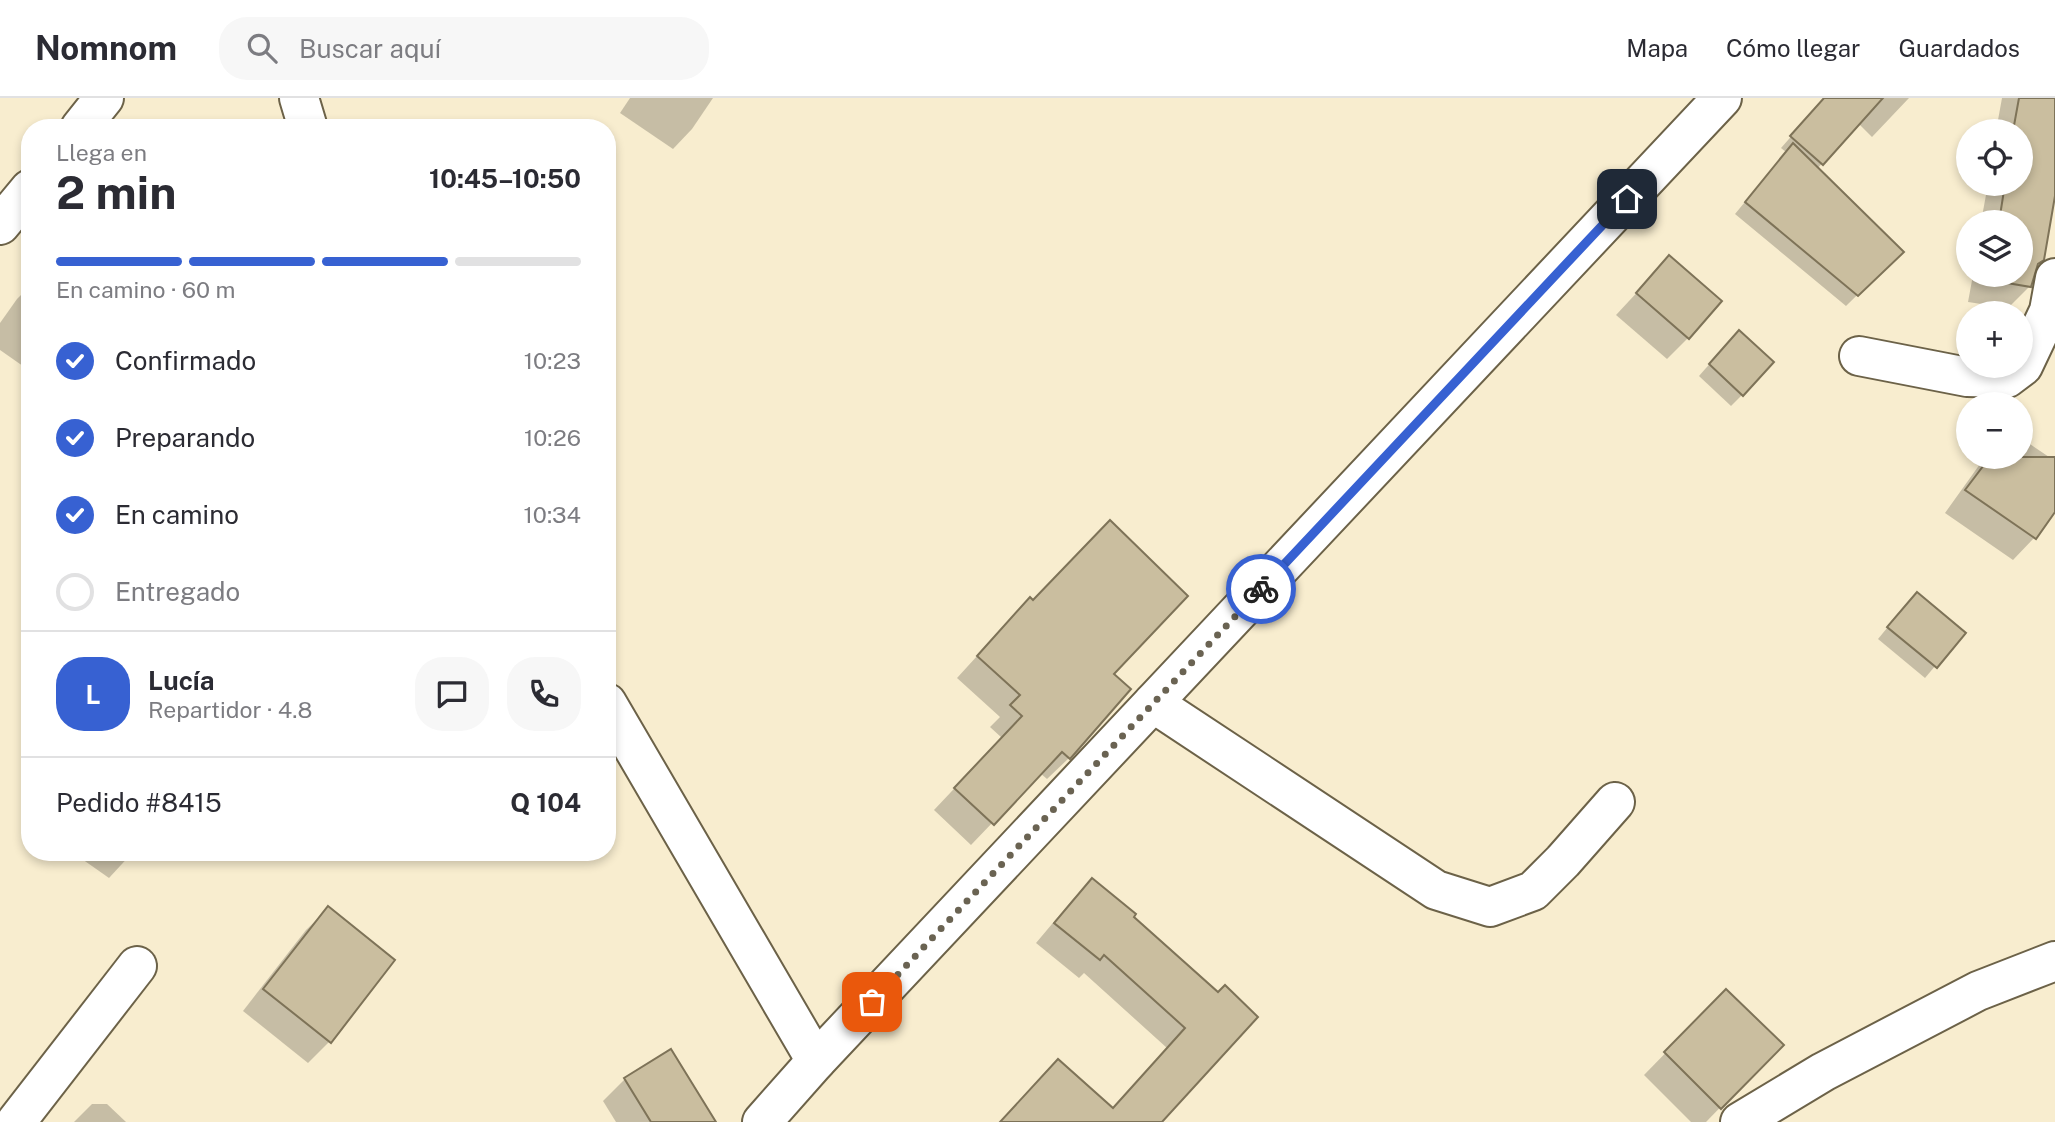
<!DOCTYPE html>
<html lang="es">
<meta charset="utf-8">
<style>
body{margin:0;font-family:"Public Sans",sans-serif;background:#f7f7f7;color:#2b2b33;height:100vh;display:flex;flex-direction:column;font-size:26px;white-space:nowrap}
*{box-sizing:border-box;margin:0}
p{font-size:23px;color:#7c7c81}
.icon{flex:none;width:38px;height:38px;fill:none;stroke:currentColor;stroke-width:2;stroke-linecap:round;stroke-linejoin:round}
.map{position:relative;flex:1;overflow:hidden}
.side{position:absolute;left:21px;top:21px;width:595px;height:742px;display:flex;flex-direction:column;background:#fff;border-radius:28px;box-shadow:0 4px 10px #0003}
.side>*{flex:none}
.buttons{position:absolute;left:1956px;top:21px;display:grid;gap:14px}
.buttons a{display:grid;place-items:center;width:77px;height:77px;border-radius:50%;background:#fff;box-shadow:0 4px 10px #0003;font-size:35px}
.pin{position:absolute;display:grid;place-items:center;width:60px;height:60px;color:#fff;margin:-30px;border-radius:14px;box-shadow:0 4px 10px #0006}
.courier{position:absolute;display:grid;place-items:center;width:70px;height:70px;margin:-35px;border:5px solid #3761d2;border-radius:50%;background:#fff;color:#222;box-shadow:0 2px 9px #0007}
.head em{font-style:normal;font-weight:700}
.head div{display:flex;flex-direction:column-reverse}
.head{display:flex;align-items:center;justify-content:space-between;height:119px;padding:0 35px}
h1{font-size:46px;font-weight:700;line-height:52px}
.bar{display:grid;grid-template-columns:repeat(4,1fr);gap:10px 7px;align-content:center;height:84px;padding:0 35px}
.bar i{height:9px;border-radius:5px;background:#e1e1e2}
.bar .active{background:#3761d2}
.bar p{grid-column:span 4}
.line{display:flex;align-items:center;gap:18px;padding:0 35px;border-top:2px solid #e1e1e2}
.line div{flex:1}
.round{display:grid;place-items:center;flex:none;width:74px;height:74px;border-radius:28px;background:#f7f7f7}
ol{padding:0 35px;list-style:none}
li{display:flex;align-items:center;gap:21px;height:77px}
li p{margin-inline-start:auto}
li .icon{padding:7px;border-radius:50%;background:#3761d2;color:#fff;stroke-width:4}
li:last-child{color:#7c7c81}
li i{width:38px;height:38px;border:4px solid #e1e1e2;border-radius:50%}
header{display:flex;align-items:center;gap:42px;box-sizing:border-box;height:98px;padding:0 35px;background:#fff;border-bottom:2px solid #e1e1e2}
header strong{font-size:33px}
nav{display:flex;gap:38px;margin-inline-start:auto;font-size:24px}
.search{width:490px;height:63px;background:#f7f7f7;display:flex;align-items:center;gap:18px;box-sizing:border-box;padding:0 24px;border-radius:28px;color:#7c7c81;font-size:26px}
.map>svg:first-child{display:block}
.shadow{fill:#0003}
.building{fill:#cabe9f;stroke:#7e7358;stroke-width:2}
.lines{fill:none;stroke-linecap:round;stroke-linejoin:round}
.minor-casing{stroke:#6c6248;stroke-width:42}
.minor{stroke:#fff;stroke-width:38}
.done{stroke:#6a6352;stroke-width:7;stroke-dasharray:0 12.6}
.route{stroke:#3761d2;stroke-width:9}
</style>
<header>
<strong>Nomnom</strong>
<div class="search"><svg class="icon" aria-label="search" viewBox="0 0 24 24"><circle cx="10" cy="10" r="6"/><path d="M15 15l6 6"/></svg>Buscar aquí</div>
<nav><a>Mapa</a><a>Cómo llegar</a><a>Guardados</a></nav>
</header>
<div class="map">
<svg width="2055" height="1024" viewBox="0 0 2055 1024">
<rect width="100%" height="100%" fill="#f8edcf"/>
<g class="shadow">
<path d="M 630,0 L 713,0 L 692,31 L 673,51 L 620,15 Z"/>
<path d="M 1825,0 L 1909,0 L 1872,39 L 1858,25 L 1817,71 L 1901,154 L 1846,208 L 1735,116 L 1786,54 L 1781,50 Z"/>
<path d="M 2002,0 L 2055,0 L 2055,87 L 2030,188 L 2008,210 L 1968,204 L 1973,177 L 2021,177 L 2021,124 L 1981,124 L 1988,86 L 2021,86 L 2021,33 L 1996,33 Z"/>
<path d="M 1669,160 L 1688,240 L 1667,261 L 1616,217 Z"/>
<path d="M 30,188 L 30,273 L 0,252 L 0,225 L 17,201 Z"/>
<path d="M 1728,245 L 1742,297 L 1731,308 L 1699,278 Z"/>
<path d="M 2021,340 L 2055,363 L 2055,411 L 2034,440 L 2013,462 L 1945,415 L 1985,359 L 2021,359 Z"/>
<path d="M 1033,504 L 1112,576 L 1069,660 L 1047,681 L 1040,675 L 971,747 L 934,712 L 1002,640 L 990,629 L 1000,619 L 957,580 L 1009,523 Z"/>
<path d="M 1906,507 L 1963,535 L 1925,580 L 1878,541 Z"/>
<path d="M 72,754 L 133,754 L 109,780 Z"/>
<path d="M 1092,782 L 1218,896 L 1160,1024 L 1001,1024 L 1112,1012 L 1167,950 L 1084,875 L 1079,880 L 1036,845 L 1073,801 Z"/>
<path d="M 328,811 L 393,863 L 329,944 L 308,965 L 243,913 L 306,832 Z"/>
<path d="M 1726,893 L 1781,947 L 1706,1024 L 1691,1024 L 1644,977 Z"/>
<path d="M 625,981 L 695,1024 L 616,1024 L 603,1003 Z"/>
<path d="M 92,1006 L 107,1006 L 126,1024 L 74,1024 Z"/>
</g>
<g class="building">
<path d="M 1824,0 L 1883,0 L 1823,67 L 1790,38 Z"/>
<path d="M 2019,0 L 2055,0 L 2055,98 L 2044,162 L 2038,166 L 2031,189 L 1989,182 L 1990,177 L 2021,177 L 2021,124 L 1999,124 L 2005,86 L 2021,86 L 2021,33 L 2013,33 Z"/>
<path d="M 1793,45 L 1904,154 L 1858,198 L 1745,104 Z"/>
<path d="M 1669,157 L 1722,203 L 1689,241 L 1636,195 Z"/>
<path d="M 1739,232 L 1774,264 L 1743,298 L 1709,266 Z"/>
<path d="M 1990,359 L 2055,359 L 2055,414 L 2036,441 L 1965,392 Z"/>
<path d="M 1110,422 L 1188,498 L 1114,576 L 1131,591 L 1070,661 L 1062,654 L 994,727 L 954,690 L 1022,618 L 1010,607 L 1020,597 L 977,558 L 1030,499 L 1033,502 Z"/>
<path d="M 1917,494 L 1966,535 L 1937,570 L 1887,529 Z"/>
<path d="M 1092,780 L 1136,816 L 1134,819 L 1218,894 L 1225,887 L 1258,919 L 1162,1024 L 1000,1024 L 1058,961 L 1113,1010 L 1185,930 L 1104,857 L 1100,862 L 1054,825 Z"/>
<path d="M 328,808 L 395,862 L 331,945 L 263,891 Z"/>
<path d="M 1726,891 L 1784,947 L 1721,1011 L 1664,954 Z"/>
<path d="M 671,951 L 716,1024 L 651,1024 L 624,980 Z"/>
</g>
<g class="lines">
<g class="minor-casing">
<g id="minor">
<path d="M 299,0 L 308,30"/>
<path d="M 80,30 L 104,0"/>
<path d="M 0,127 L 30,91"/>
<path d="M 1859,258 L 1967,279 L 2007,280 L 2023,268 L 2049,213 L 2055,180"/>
<path d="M 607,605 L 816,963"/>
<path d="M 1153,605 L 1436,792 L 1490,809 L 1533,793 L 1563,763 L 1615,704"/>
<path d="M 16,1024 L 137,868"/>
<path d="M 762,1024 L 816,963 L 1722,0"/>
<path d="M 1740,1024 L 1823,974 L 1978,893 L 2055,863"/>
</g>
</g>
<use href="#minor" class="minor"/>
</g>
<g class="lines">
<path class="done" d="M 872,904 L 1261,491"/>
<path class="route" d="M 1261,491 L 1627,101"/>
</g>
</svg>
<div class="buttons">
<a><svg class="icon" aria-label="locate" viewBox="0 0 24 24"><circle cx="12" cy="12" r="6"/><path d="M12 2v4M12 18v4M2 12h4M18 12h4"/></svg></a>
<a><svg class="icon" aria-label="layers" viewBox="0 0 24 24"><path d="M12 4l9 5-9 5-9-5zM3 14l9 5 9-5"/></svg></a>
<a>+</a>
<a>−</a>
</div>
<div class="pin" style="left:872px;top:904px;background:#ea580c"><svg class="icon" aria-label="bag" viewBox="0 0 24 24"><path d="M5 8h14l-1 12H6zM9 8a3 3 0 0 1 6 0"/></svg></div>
<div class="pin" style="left:1627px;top:101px;background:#1f2937"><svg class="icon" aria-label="home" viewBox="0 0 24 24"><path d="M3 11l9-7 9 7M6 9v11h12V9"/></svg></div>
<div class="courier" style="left:1261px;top:491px"><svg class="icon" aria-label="bike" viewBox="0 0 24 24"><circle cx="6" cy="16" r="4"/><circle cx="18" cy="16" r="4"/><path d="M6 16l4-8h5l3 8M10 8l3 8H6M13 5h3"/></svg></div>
<section class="side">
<div class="head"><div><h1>2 min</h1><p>Llega en</p></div><em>10:45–10:50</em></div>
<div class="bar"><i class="active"></i><i class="active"></i><i class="active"></i><i></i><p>En camino · 60 m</p></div>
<ol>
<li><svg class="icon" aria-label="check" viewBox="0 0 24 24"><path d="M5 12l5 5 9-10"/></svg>Confirmado<p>10:23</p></li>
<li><svg class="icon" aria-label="check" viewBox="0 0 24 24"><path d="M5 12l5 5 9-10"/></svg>Preparando<p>10:26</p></li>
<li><svg class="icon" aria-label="check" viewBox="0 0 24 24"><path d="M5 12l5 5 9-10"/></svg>En camino<p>10:34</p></li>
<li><i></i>Entregado</li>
</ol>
<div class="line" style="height:126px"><b class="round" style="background:#3761d2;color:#fff">L</b><div><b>Lucía</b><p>Repartidor · 4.8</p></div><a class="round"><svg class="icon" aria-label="chat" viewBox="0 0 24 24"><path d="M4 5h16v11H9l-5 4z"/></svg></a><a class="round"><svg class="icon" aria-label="phone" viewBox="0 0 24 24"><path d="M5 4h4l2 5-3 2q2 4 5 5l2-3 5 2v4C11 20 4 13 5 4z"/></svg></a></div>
<div class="line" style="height:91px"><div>Pedido #8415</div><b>Q 104</b></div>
</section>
</div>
